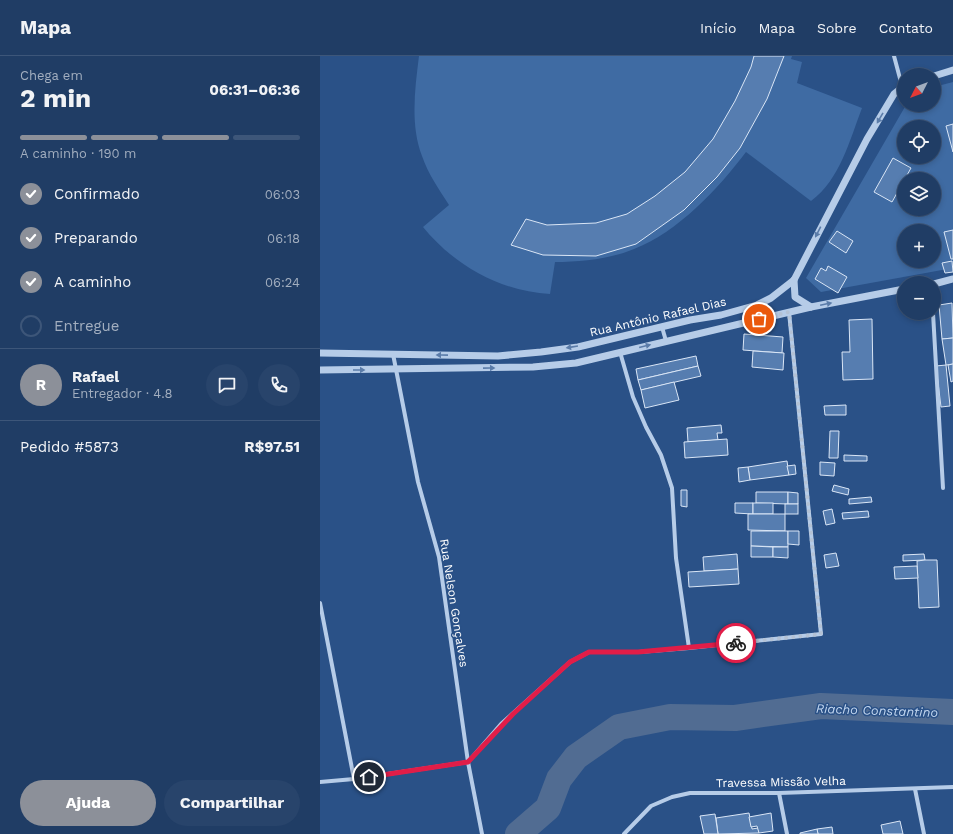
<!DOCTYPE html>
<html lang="pt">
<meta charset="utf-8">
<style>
body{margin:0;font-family:"Work Sans",sans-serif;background:#28446b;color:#f1f3f6;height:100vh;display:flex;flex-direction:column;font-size:15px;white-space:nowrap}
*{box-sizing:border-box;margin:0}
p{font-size:13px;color:#a2aebf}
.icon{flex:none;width:22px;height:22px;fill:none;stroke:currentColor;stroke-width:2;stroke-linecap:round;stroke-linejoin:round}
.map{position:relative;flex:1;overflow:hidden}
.details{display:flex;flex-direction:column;background:#203d65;width:320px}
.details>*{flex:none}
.needle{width:26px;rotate:228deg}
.buttons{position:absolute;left:577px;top:12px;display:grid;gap:8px}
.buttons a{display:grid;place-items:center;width:44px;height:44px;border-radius:50%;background:#203d65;box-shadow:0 2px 6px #0003,0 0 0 1px #3d5679;font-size:20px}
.pin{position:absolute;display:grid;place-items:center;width:34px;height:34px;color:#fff;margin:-17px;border:2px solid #fff;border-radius:50%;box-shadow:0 1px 4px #0007}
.courier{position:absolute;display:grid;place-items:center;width:40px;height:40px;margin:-20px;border:3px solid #e11d48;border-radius:50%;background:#fff;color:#222;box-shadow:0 1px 5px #0007}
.summary em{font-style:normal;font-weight:700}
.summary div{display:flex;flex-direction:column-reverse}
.summary{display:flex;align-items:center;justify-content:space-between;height:68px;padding:0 20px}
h1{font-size:26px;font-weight:700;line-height:30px}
.bar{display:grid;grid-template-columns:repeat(4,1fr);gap:6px 4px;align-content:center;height:48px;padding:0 20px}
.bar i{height:5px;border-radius:3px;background:#3d5679}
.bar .current{background:#8c9099}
.bar p{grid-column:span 4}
.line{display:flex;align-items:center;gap:10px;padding:0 20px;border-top:1px solid #3d5679}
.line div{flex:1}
.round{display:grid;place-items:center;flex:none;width:42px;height:42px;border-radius:21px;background:#28446b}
ol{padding:0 20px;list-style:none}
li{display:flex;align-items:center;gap:12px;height:44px}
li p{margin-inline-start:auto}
li .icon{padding:4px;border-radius:50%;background:#8c9099;color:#fff;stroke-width:4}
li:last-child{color:#a2aebf}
li i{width:22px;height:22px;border:2px solid #3d5679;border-radius:50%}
.cta{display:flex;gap:8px;margin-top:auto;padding:8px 20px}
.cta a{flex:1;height:46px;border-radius:24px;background:#8c9099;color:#fff;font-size:16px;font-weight:700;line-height:46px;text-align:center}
.cta a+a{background:#28446b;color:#f1f3f6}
header{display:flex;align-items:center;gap:24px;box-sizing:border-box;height:56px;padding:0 20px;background:#203d65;border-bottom:1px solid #3d5679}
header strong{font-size:19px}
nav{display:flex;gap:22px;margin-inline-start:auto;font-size:14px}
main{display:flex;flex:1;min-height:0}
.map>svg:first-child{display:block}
.green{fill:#3f6ba3;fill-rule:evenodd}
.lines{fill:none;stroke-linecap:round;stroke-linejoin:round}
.river{stroke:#516c92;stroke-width:26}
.building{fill:#567db0;stroke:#dae6f6}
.minor{stroke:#b6cce8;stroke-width:4}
.tertiary{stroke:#b6cce8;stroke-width:7}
.oneway{fill:#5b7ca9}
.done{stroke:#b4c2d5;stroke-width:4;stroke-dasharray:0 7.2}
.route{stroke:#e11d48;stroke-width:5}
.labels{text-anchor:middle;stroke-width:3;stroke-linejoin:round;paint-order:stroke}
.street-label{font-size:12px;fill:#fff;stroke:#2a5187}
.water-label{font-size:13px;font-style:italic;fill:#c2d6ef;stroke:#2a5187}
</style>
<header>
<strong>Mapa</strong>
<nav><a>Início</a><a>Mapa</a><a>Sobre</a><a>Contato</a></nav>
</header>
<main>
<section class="details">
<div class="summary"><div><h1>2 min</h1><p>Chega em</p></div><em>06:31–06:36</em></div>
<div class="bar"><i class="current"></i><i class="current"></i><i class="current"></i><i></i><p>A caminho · 190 m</p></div>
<ol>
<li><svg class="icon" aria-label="check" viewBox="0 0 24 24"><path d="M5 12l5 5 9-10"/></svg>Confirmado<p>06:03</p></li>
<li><svg class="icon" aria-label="check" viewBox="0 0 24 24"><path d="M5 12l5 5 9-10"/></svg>Preparando<p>06:18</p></li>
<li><svg class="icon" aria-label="check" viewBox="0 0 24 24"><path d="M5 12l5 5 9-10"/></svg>A caminho<p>06:24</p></li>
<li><i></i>Entregue</li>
</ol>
<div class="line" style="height:72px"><b class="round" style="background:#8c9099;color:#fff">R</b><div><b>Rafael</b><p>Entregador · 4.8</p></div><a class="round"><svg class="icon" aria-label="chat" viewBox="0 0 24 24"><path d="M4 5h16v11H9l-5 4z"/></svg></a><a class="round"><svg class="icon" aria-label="phone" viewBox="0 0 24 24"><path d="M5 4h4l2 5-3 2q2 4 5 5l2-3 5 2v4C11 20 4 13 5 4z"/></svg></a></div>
<div class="line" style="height:52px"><div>Pedido #5873</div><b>R$97.51</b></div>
<div class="cta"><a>Ajuda</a><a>Compartilhar</a></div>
</section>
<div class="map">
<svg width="633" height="778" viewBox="0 0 633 778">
<rect width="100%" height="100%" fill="#2a5187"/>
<g class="green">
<path d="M 99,0 L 472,0 L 471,3 L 482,6 L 477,27 L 542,52 C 530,83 520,124 491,145 L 426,96 C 398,133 358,176 314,193 C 290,203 261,206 235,206 L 230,238 C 180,235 135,210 103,171 L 129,149 C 119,133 108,118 102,100 C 90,69 95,32 99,0 Z"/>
<path d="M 633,26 L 633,212 L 501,236 L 486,222 L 586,49 L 614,49 L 614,31 ZM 584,71 L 614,71 L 614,101 L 584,101 ZM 584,123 L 614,123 L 614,153 L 584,153 ZM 584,175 L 614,175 L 614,205 L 584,205 Z"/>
</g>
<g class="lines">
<path class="river" d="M 198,778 L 228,752 L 239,723 L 256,701 L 299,671 L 350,661 L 415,662 L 501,650 L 633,656"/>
</g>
<g class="building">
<path d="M 434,0 L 464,0 L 447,43 L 420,92 L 397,121 L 364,154 L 316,188 L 276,200 L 223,199 L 191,189 L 206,163 L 227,169 L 276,167 L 307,158 L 335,140 L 365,116 L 393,83 L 415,45 L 431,11 Z"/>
<path d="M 633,68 L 633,96 L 626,70 Z"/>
<path d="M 573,102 L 591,112 L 572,146 L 554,136 Z"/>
<path d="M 588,153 L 603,153 L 598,160 Z"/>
<path d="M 633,174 L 633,203 L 631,203 L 624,176 Z"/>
<path d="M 517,175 L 533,185 L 526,197 L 509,186 Z"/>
<path d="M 632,205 L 633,216 L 625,217 L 622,207 Z"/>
<path d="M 508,210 L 527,221 L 518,237 L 495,223 L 501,212 L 506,215 Z"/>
<path d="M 632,247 L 633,282 L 622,283 L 619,249 Z"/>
<path d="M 552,263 L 553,323 L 523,324 L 522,296 L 530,296 L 529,264 Z"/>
<path d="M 424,278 L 463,281 L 462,297 L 423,294 Z"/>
<path d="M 633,282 L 633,308 L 626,309 L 622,283 Z"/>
<path d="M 433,295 L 464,297 L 463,314 L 432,311 Z"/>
<path d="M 376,300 L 378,310 L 318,324 L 316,313 Z"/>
<path d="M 633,308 L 633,325 L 631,326 L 628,309 Z"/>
<path d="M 626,309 L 630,350 L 621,351 L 616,310 Z"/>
<path d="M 378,310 L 381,320 L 321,334 L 318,324 Z"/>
<path d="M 354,326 L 359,344 L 325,352 L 321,334 Z"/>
<path d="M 526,349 L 526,359 L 505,359 L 504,350 Z"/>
<path d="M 401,369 L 402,377 L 397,377 L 398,384 L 368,386 L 367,372 Z"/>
<path d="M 510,375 L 519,375 L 518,402 L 509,402 Z"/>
<path d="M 407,383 L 408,399 L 365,402 L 364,386 Z"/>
<path d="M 524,399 L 547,400 L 547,405 L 524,405 Z"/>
<path d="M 467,405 L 469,419 L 430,424 L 428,411 Z"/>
<path d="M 500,406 L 515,407 L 514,420 L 500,419 Z"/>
<path d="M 475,409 L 476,418 L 469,419 L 467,410 Z"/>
<path d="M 428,411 L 430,424 L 419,426 L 418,412 Z"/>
<path d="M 514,429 L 529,433 L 528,439 L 512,435 Z"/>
<path d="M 361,434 L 367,434 L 367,451 L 361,450 Z"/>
<path d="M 436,436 L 468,436 L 468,448 L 436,447 Z"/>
<path d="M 468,436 L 478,437 L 478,448 L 468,448 Z"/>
<path d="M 551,441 L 552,446 L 529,448 L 529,443 Z"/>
<path d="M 415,447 L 433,447 L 433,458 L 415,457 Z"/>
<rect x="433" y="447" width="20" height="11"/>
<rect x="465" y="448" width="13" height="10"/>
<path d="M 512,453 L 515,467 L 506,469 L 503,455 Z"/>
<path d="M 548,455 L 549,461 L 523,463 L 522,457 Z"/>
<path d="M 428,458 L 465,458 L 465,475 L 428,474 Z"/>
<path d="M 431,475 L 468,475 L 468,491 L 431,490 Z"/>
<path d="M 468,475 L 479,475 L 479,489 L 468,488 Z"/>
<path d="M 431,490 L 453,491 L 453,501 L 431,501 Z"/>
<path d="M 453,491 L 468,491 L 468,502 L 453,501 Z"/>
<path d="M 516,497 L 519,510 L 506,512 L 504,499 Z"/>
<path d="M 417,498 L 418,513 L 384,515 L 383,501 Z"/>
<path d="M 604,498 L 605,504 L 583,505 L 583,499 Z"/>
<path d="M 605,504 L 617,504 L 619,551 L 599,552 L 597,505 Z"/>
<path d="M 597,510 L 598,522 L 575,523 L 574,511 Z"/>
<path d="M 418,513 L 419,528 L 369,531 L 368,516 Z"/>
<path d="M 429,757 L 432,773 L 438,772 L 439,777 L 398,778 L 396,762 Z"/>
<path d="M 451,757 L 453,775 L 439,777 L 437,770 L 431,771 L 429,761 Z"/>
<path d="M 395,758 L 398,778 L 384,778 L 380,760 Z"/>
<path d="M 580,765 L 583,778 L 563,778 L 561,769 Z"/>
<path d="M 512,771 L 513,778 L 498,778 L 497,773 Z"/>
<path d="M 497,773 L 498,778 L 480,778 L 480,777 Z"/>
</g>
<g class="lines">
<g class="minor">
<path d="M 574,0 L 582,30"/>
<path d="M 613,257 L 623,432"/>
<path d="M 342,271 L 346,285"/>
<path d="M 300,296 L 313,341 L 326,371 L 341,399 L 352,432 L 356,502 L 369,592"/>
<path d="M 73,298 L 98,426 L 119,501 L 148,706 L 162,778"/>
<path d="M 0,547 L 34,723"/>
<path d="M 0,726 L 34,723 L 148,706 L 181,668 L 250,606 L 269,596 L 319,596 L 369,592 L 501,578 L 469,256"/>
<path d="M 595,733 L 604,778"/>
<path d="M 459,737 L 467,778"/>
<path d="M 304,778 L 331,750 L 352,741 L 370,737 L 459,737 L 633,731"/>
</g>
<g class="tertiary">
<path d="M 614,20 L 633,14"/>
<path d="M 474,224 L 475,241 L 491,251"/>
<path d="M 614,228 L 633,223"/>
<path d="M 0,297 L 178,300 L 221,296 L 258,291 L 370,264 L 401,259 L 437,249 L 451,242 L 474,224 L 547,83 L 574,38 L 584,30"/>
<path d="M 0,314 L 213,311 L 256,307 L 491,251 L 584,233"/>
</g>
</g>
<defs><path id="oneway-solid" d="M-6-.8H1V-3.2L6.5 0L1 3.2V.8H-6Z"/></defs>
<g class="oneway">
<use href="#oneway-solid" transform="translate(560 62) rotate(120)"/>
<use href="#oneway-solid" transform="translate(498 176) rotate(117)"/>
<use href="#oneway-solid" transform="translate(506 248) rotate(-12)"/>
<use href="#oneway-solid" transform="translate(325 290) rotate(-14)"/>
<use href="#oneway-solid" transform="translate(252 291) rotate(171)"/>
<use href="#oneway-solid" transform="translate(122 299) rotate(-179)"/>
<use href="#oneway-solid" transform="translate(169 312) rotate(-1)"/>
<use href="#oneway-solid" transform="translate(39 314)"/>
</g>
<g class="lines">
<path class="done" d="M 416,587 L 501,578 L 469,256 L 439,263"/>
<path class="route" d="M 49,721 L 148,706 L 193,658 L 250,606 L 269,596 L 318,596 L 416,587"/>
</g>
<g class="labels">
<g class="street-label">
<text transform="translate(338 261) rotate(-13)" y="4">Rua Antônio Rafael Dias</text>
<text transform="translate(134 547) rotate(81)" y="4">Rua Nelson Gonçalves</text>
<text transform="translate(461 726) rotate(-1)" y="4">Travessa Missão Velha</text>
</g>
<g class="water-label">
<text transform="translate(557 654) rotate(2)" y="5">Riacho Constantino</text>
</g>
</g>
</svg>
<div class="buttons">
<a><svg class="needle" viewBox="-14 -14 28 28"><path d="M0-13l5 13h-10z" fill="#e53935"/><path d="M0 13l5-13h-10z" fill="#a2aebf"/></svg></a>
<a><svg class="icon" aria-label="locate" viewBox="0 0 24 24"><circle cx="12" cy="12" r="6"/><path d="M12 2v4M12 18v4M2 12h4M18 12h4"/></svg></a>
<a><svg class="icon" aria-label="layers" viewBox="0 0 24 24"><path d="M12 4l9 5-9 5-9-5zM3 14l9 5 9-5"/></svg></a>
<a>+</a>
<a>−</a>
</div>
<div class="pin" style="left:439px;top:263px;background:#ea580c"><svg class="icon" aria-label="bag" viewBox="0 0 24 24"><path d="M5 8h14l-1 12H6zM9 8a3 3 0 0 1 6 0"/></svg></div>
<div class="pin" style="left:49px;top:721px;background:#1f2937"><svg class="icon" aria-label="home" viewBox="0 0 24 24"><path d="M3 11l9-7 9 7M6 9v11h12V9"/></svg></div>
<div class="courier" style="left:416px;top:587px"><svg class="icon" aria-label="bike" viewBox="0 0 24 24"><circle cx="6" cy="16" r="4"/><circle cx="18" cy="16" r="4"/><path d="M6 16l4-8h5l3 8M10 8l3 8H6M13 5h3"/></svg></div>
</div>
</main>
